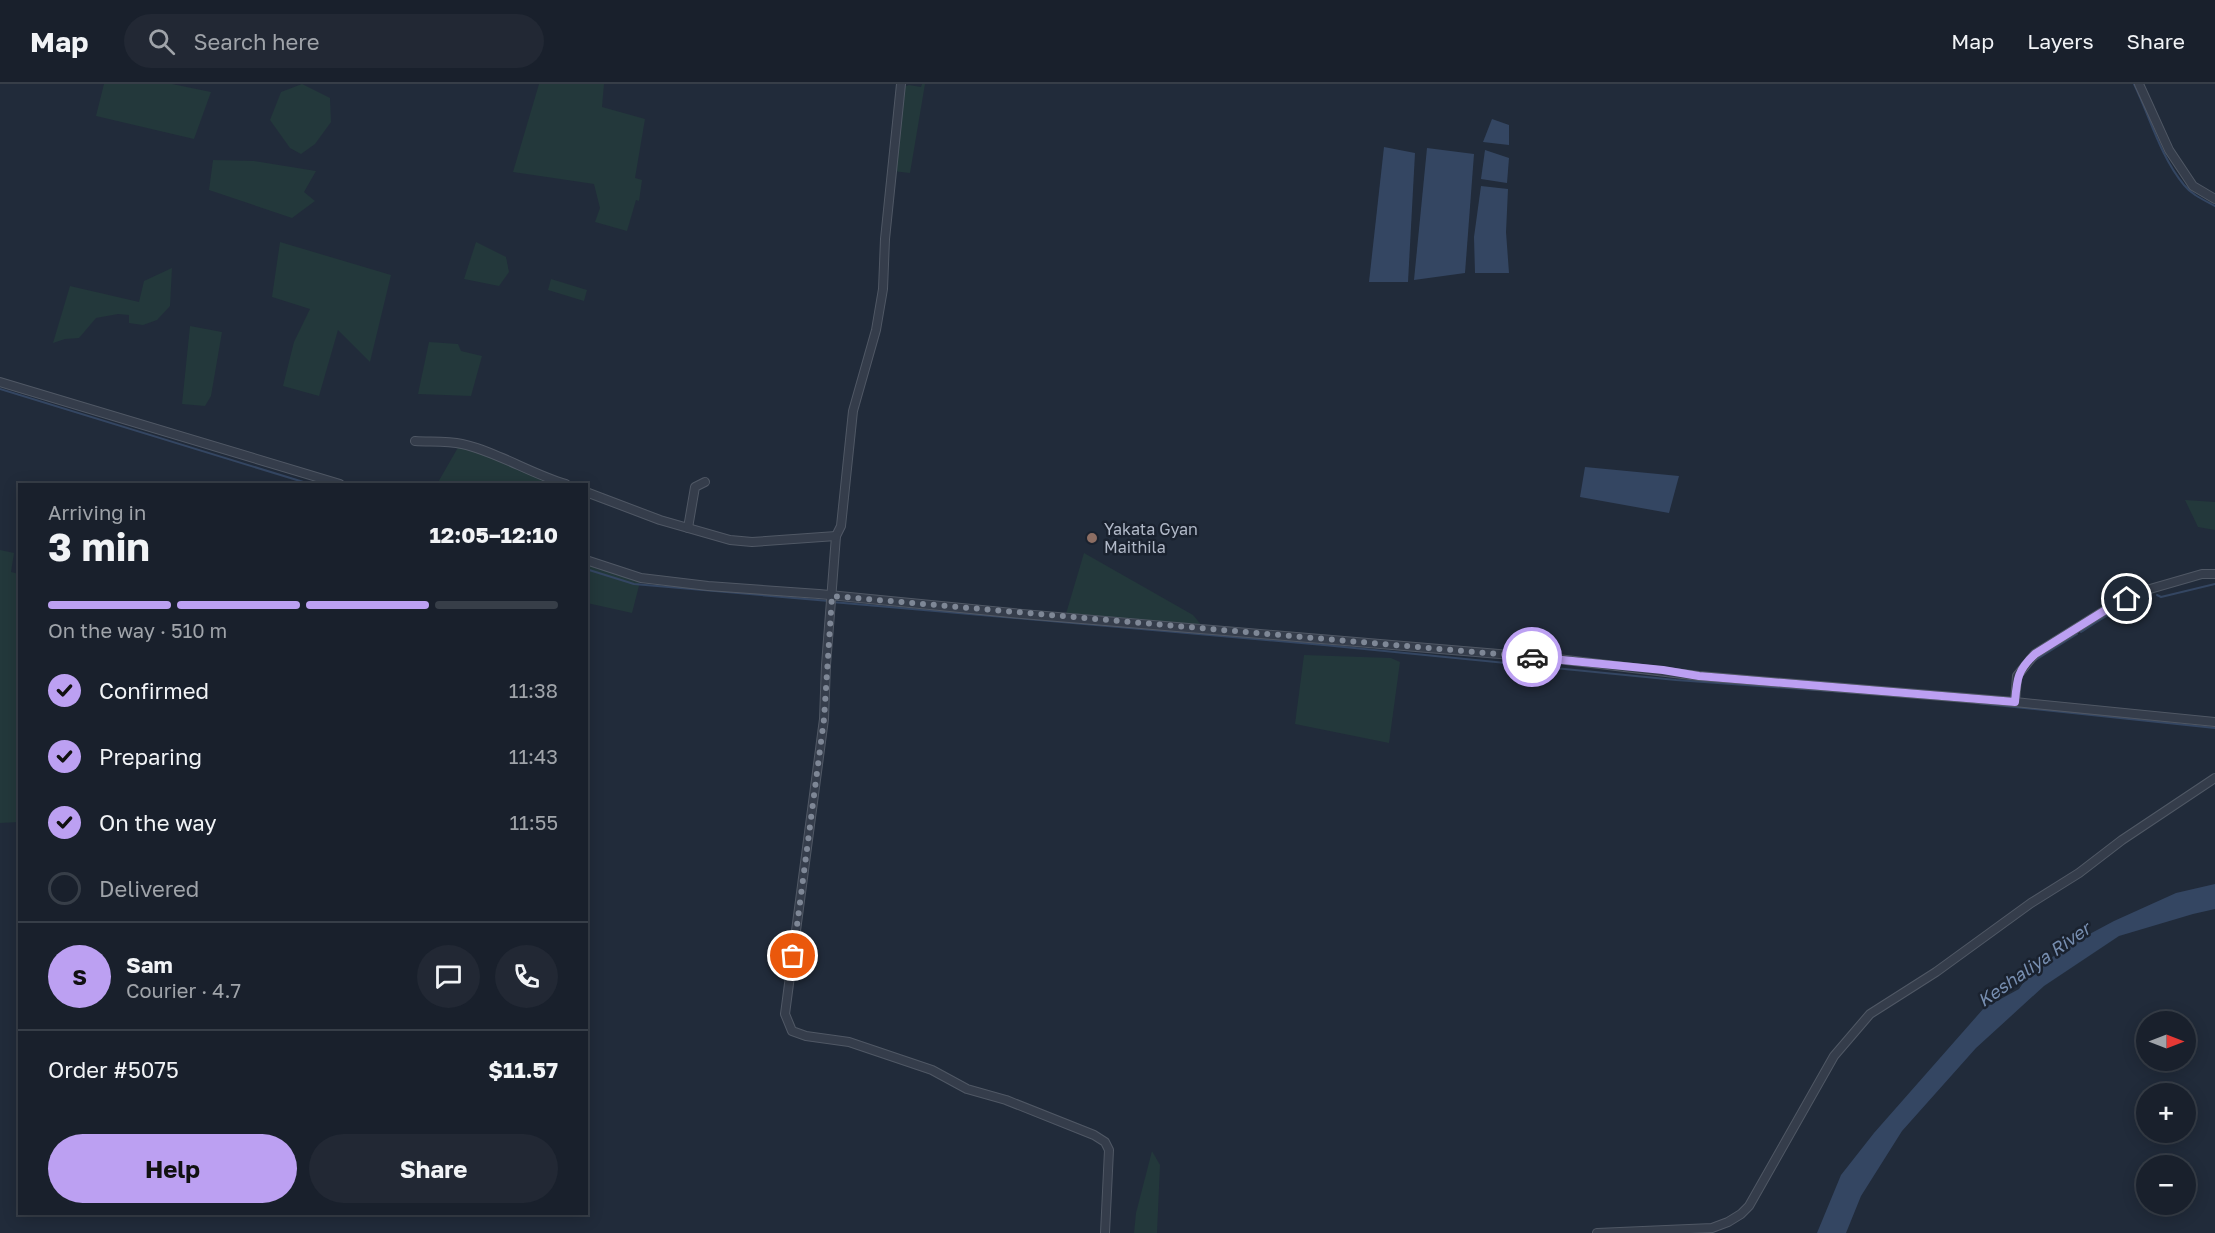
<!DOCTYPE html>
<meta charset="utf-8">
<style>
body{margin:0;font-family:"Golos Text",sans-serif;background:#222834;color:#f1f3f6;height:100vh;display:flex;flex-direction:column;font-size:22px;white-space:nowrap}
*{box-sizing:border-box;margin:0}
p{font-size:20px;color:#9fa3a9}
.icon{flex:none;width:33px;height:33px;fill:none;stroke:currentColor;stroke-width:2;stroke-linecap:round;stroke-linejoin:round}
.map{position:relative;flex:1;overflow:hidden}
.details{position:absolute;left:18px;top:399px;width:570px;height:732px;display:flex;flex-direction:column;background:#19202c;border-radius:0px;box-shadow:0 3px 15px #0003,0 0 0 2px #373e48}
.details>*{flex:none}
.needle{width:39px;rotate:90deg}
.tools{position:absolute;left:2136px;top:927px;display:grid;gap:12px}
.tools a{display:grid;place-items:center;width:60px;height:60px;border-radius:50%;background:#19202c;box-shadow:0 3px 15px #0003,0 0 0 2px #373e48;font-size:30px}
.pin{position:absolute;display:grid;place-items:center;width:51px;height:51px;color:#fff;margin:-26px;border:3px solid #fff;border-radius:50%;box-shadow:0 2px 6px #0007}
.courier{position:absolute;display:grid;place-items:center;width:60px;height:60px;margin:-30px;border:4px solid #bca0f2;border-radius:50%;background:#fff;color:#222;box-shadow:0 2px 8px #0007}
.head em{font-style:normal;font-weight:700}
.head div{display:flex;flex-direction:column-reverse}
.head{display:flex;align-items:center;justify-content:space-between;height:102px;padding:0 30px}
h1{font-size:39px;font-weight:700;line-height:45px}
.bar{display:grid;grid-template-columns:repeat(4,1fr);gap:9px 6px;align-content:center;height:72px;padding:0 30px}
.bar i{height:8px;border-radius:4px;background:#373e48}
.bar .selected{background:#bca0f2}
.bar p{grid-column:span 4}
.line{display:flex;align-items:center;gap:15px;padding:0 30px;border-top:2px solid #373e48}
.line div{flex:1}
.round{display:grid;place-items:center;flex:none;width:63px;height:63px;border-radius:32px;background:#222834}
ol{padding:0 30px;list-style:none}
li{display:flex;align-items:center;gap:18px;height:66px}
li p{margin-inline-start:auto}
li .icon{padding:6px;border-radius:50%;background:#bca0f2;color:#111;stroke-width:4}
li:last-child{color:#9fa3a9}
li i{width:33px;height:33px;border:3px solid #373e48;border-radius:50%}
.cta{display:flex;gap:12px;margin-top:auto;padding:12px 30px}
.cta a{flex:1;height:69px;border-radius:36px;background:#bca0f2;color:#111;font-size:24px;font-weight:700;line-height:69px;text-align:center}
.cta a+a{background:#222834;color:#f1f3f6}
header{display:flex;align-items:center;gap:36px;box-sizing:border-box;height:84px;padding:0 30px;background:#19202c;border-bottom:2px solid #373e48}
header strong{font-size:28px}
nav{display:flex;gap:33px;margin-inline-start:auto;font-size:21px}
.search{width:420px;height:54px;background:#222834;display:flex;align-items:center;gap:15px;box-sizing:border-box;padding:0 21px;border-radius:33px;color:#9fa3a9;font-size:22px}
.map>svg:first-child{display:block}
.green{fill:#23383b}
.water{fill:#344662}
.lines{fill:none;stroke-linecap:round;stroke-linejoin:round}
.stream{stroke:#344662;stroke-width:2}
.minor-casing{stroke:#505865;stroke-width:10}
.minor{stroke:#353d4b;stroke-width:8}
.done{stroke:#7e8796;stroke-width:6;stroke-dasharray:0 10.8}
.route{stroke:#bca0f2;stroke-width:8}
.education-dot{fill:#8d6e63;stroke:#1a222f;stroke-width:2}
.labels{text-anchor:middle;stroke-width:5;stroke-linejoin:round;paint-order:stroke}
.poi-label{font-size:16px;fill:#b0b8c7;stroke:#1a222f;text-anchor:start}
.water-label{font-size:18px;font-style:italic;fill:#778eb0;stroke:#1a222f}
</style>
<header>
<strong>Map</strong>
<div class="search"><svg class="icon" aria-label="search" viewBox="0 0 24 24"><circle cx="10" cy="10" r="6"/><path d="M15 15l6 6"/></svg>Search here</div>
<nav><a>Map</a><a>Layers</a><a>Share</a></nav>
</header>
<div class="map">
<svg width="2215" height="1149" viewBox="0 0 2215 1149">
<rect width="100%" height="100%" fill="#212b3a"/>
<g class="green">
<path d="M 104,0 L 172,0 L 211,8 L 194,55 L 96,32 Z"/>
<path d="M 302,0 L 330,14 L 331,38 L 315,60 L 301,70 L 290,64 L 270,36 L 281,8 Z"/>
<path d="M 539,0 L 604,0 L 602,23 L 645,35 L 635,94 L 642,96 L 639,117 L 636,116 L 627,147 L 595,138 L 600,124 L 594,100 L 513,88 Z"/>
<path d="M 922,0 L 925,0 L 910,89 L 892,87 L 901,4 L 909,1 L 921,3 Z"/>
<path d="M 213,76 L 254,77 L 316,87 L 304,108 L 315,117 L 292,134 L 209,106 Z"/>
<path d="M 280,158 L 391,191 L 370,278 L 338,246 L 319,312 L 283,302 L 294,258 L 310,225 L 272,213 Z"/>
<path d="M 476,158 L 506,173 L 509,188 L 499,202 L 464,195 Z"/>
<path d="M 172,184 L 170,222 L 157,236 L 143,241 L 129,239 L 129,231 L 118,230 L 96,234 L 79,254 L 65,255 L 53,259 L 70,202 L 139,218 L 144,197 Z"/>
<path d="M 551,195 L 587,206 L 584,217 L 548,206 Z"/>
<path d="M 190,242 L 222,248 L 211,312 L 205,322 L 182,320 Z"/>
<path d="M 429,258 L 458,260 L 461,267 L 482,272 L 471,312 L 418,310 Z"/>
<path d="M 460,360 L 565,400 L 437,400 Z"/>
<path d="M 2185,416 L 2215,418 L 2215,446 L 2198,443 Z"/>
<path d="M 0,466 L 14,469 L 11,488 L 19,490 L 19,738 L 0,739 Z"/>
<path d="M 1084,469 L 1193,531 L 1203,543 L 1065,533 Z"/>
<path d="M 587,476 L 641,494 L 632,529 L 587,519 Z"/>
<path d="M 1304,571 L 1391,574 L 1400,578 L 1389,659 L 1295,640 Z"/>
<path d="M 1152,1067 L 1160,1081 L 1157,1149 L 1134,1149 L 1136,1129 Z"/>
</g>
<g class="water">
<path d="M 1492,35 L 1509,41 L 1509,61 L 1483,58 Z"/>
<path d="M 1384,63 L 1415,69 L 1408,198 L 1369,198 Z"/>
<path d="M 1427,64 L 1474,70 L 1465,189 L 1414,196 Z"/>
<path d="M 1485,66 L 1509,74 L 1507,99 L 1481,95 Z"/>
<path d="M 1481,102 L 1508,105 L 1506,148 L 1509,189 L 1475,189 L 1474,153 Z"/>
<path d="M 1585,383 L 1679,392 L 1669,429 L 1580,413 Z"/>
<path d="M 2215,800 L 2215,825 L 2193,830 L 2119,852 L 2044,902 L 1976,964 L 1902,1047 L 1861,1112 L 1846,1149 L 1817,1149 L 1841,1091 L 1874,1049 L 1984,924 L 2019,905 L 2029,890 L 2069,861 L 2114,837 L 2176,809 Z"/>
</g>
<g class="lines">
<g class="stream">
<path d="M 2134,0 C 2150,33 2160,72 2184,101 C 2192,111 2204,116 2215,122"/>
<path d="M 0,305 L 310,400"/>
<path d="M 586,485 L 634,500 L 829,517"/>
<path d="M 2157,511 L 2161,513 L 2215,500"/>
<path d="M 832,518 L 1324,561 L 1676,596 L 1872,610"/>
<path d="M 2081,548 C 2104,533 2122,520 2150,516"/>
<path d="M 2034,577 L 2077,550"/>
<path d="M 1976,619 L 2215,644"/>
</g>
<g class="minor-casing">
<g id="minor">
<path d="M 901,0 L 885,155 L 883,205 L 876,246 L 853,327 L 841,442 L 836,452 L 826,581 L 824,635 L 785,930 L 792,947 L 806,952 L 849,958 L 932,986 L 967,1005 L 1006,1016 L 1094,1051 L 1105,1058 L 1109,1066 L 1105,1149"/>
<path d="M 2139,0 L 2169,66 L 2193,102 L 2215,115"/>
<path d="M 0,298 L 340,400"/>
<path d="M 415,357 C 430,358 447,357 462,360 C 498,368 531,390 566,400"/>
<path d="M 586,408 L 660,436 L 730,456 L 752,458 L 836,452"/>
<path d="M 688,444 L 695,403 L 705,398"/>
<path d="M 586,476 L 641,494 L 708,502 L 819,510 L 1022,530 L 1558,575 L 1699,592 L 2015,618 L 2017,592 L 2035,570 L 2112,522 L 2143,507 L 2202,490 L 2215,490"/>
<path d="M 2015,618 L 2215,638"/>
<path d="M 1597,1149 L 1712,1144 L 1728,1138 L 1741,1130 L 1749,1122 L 1834,972 L 1870,930 L 1936,888 L 2031,819 L 2079,789 L 2122,756 L 2215,694"/>
</g>
</g>
<use href="#minor" class="minor"/>
</g>
<g class="lines">
<path class="done" d="M 793,872 L 824,635 L 832,512 L 1532,573"/>
<path class="route" d="M 1532,573 L 1663,586 L 1699,592 L 2015,618 C 2017,595 2017,587 2035,570 L 2112,522 L 2127,515"/>
</g>
<circle class="education-dot" cx="1092" cy="454" r="6"/>
<g class="labels">
<g class="poi-label">
<text x="1104" y="451">Yakata Gyan<tspan x="1104" dy="18">Maithila</tspan></text>
</g>
<g class="water-label">
<text transform="translate(2034 881) rotate(-35)" y="6">Keshaliya River</text>
</g>
</g>
</svg>
<div class="tools">
<a><svg class="needle" viewBox="-14 -14 28 28"><path d="M0-13l5 13h-10z" fill="#e53935"/><path d="M0 13l5-13h-10z" fill="#9fa3a9"/></svg></a>
<a>+</a>
<a>−</a>
</div>
<div class="pin" style="left:793px;top:872px;background:#ea580c"><svg class="icon" aria-label="bag" viewBox="0 0 24 24"><path d="M5 8h14l-1 12H6zM9 8a3 3 0 0 1 6 0"/></svg></div>
<div class="pin" style="left:2127px;top:515px;background:#1f2937"><svg class="icon" aria-label="home" viewBox="0 0 24 24"><path d="M3 11l9-7 9 7M6 9v11h12V9"/></svg></div>
<div class="courier" style="left:1532px;top:573px"><svg class="icon" aria-label="car" viewBox="0 0 24 24"><path d="M5 17H2v-5l4-1 3-4h7l3 4 3 1v5h-3M9 17h6M6 11h13"/><circle cx="7" cy="17" r="2"/><circle cx="17" cy="17" r="2"/></svg></div>
<section class="details">
<div class="head"><div><h1>3 min</h1><p>Arriving in</p></div><em>12:05–12:10</em></div>
<div class="bar"><i class="selected"></i><i class="selected"></i><i class="selected"></i><i></i><p>On the way · 510 m</p></div>
<ol>
<li><svg class="icon" aria-label="check" viewBox="0 0 24 24"><path d="M5 12l5 5 9-10"/></svg>Confirmed<p>11:38</p></li>
<li><svg class="icon" aria-label="check" viewBox="0 0 24 24"><path d="M5 12l5 5 9-10"/></svg>Preparing<p>11:43</p></li>
<li><svg class="icon" aria-label="check" viewBox="0 0 24 24"><path d="M5 12l5 5 9-10"/></svg>On the way<p>11:55</p></li>
<li><i></i>Delivered</li>
</ol>
<div class="line" style="height:108px"><b class="round" style="background:#bca0f2;color:#111">S</b><div><b>Sam</b><p>Courier · 4.7</p></div><a class="round"><svg class="icon" aria-label="chat" viewBox="0 0 24 24"><path d="M4 5h16v11H9l-5 4z"/></svg></a><a class="round"><svg class="icon" aria-label="phone" viewBox="0 0 24 24"><path d="M5 4h4l2 5-3 2q2 4 5 5l2-3 5 2v4C11 20 4 13 5 4z"/></svg></a></div>
<div class="line" style="height:78px"><div>Order #5075</div><b>$11.57</b></div>
<div class="cta"><a>Help</a><a>Share</a></div>
</section>
</div>
